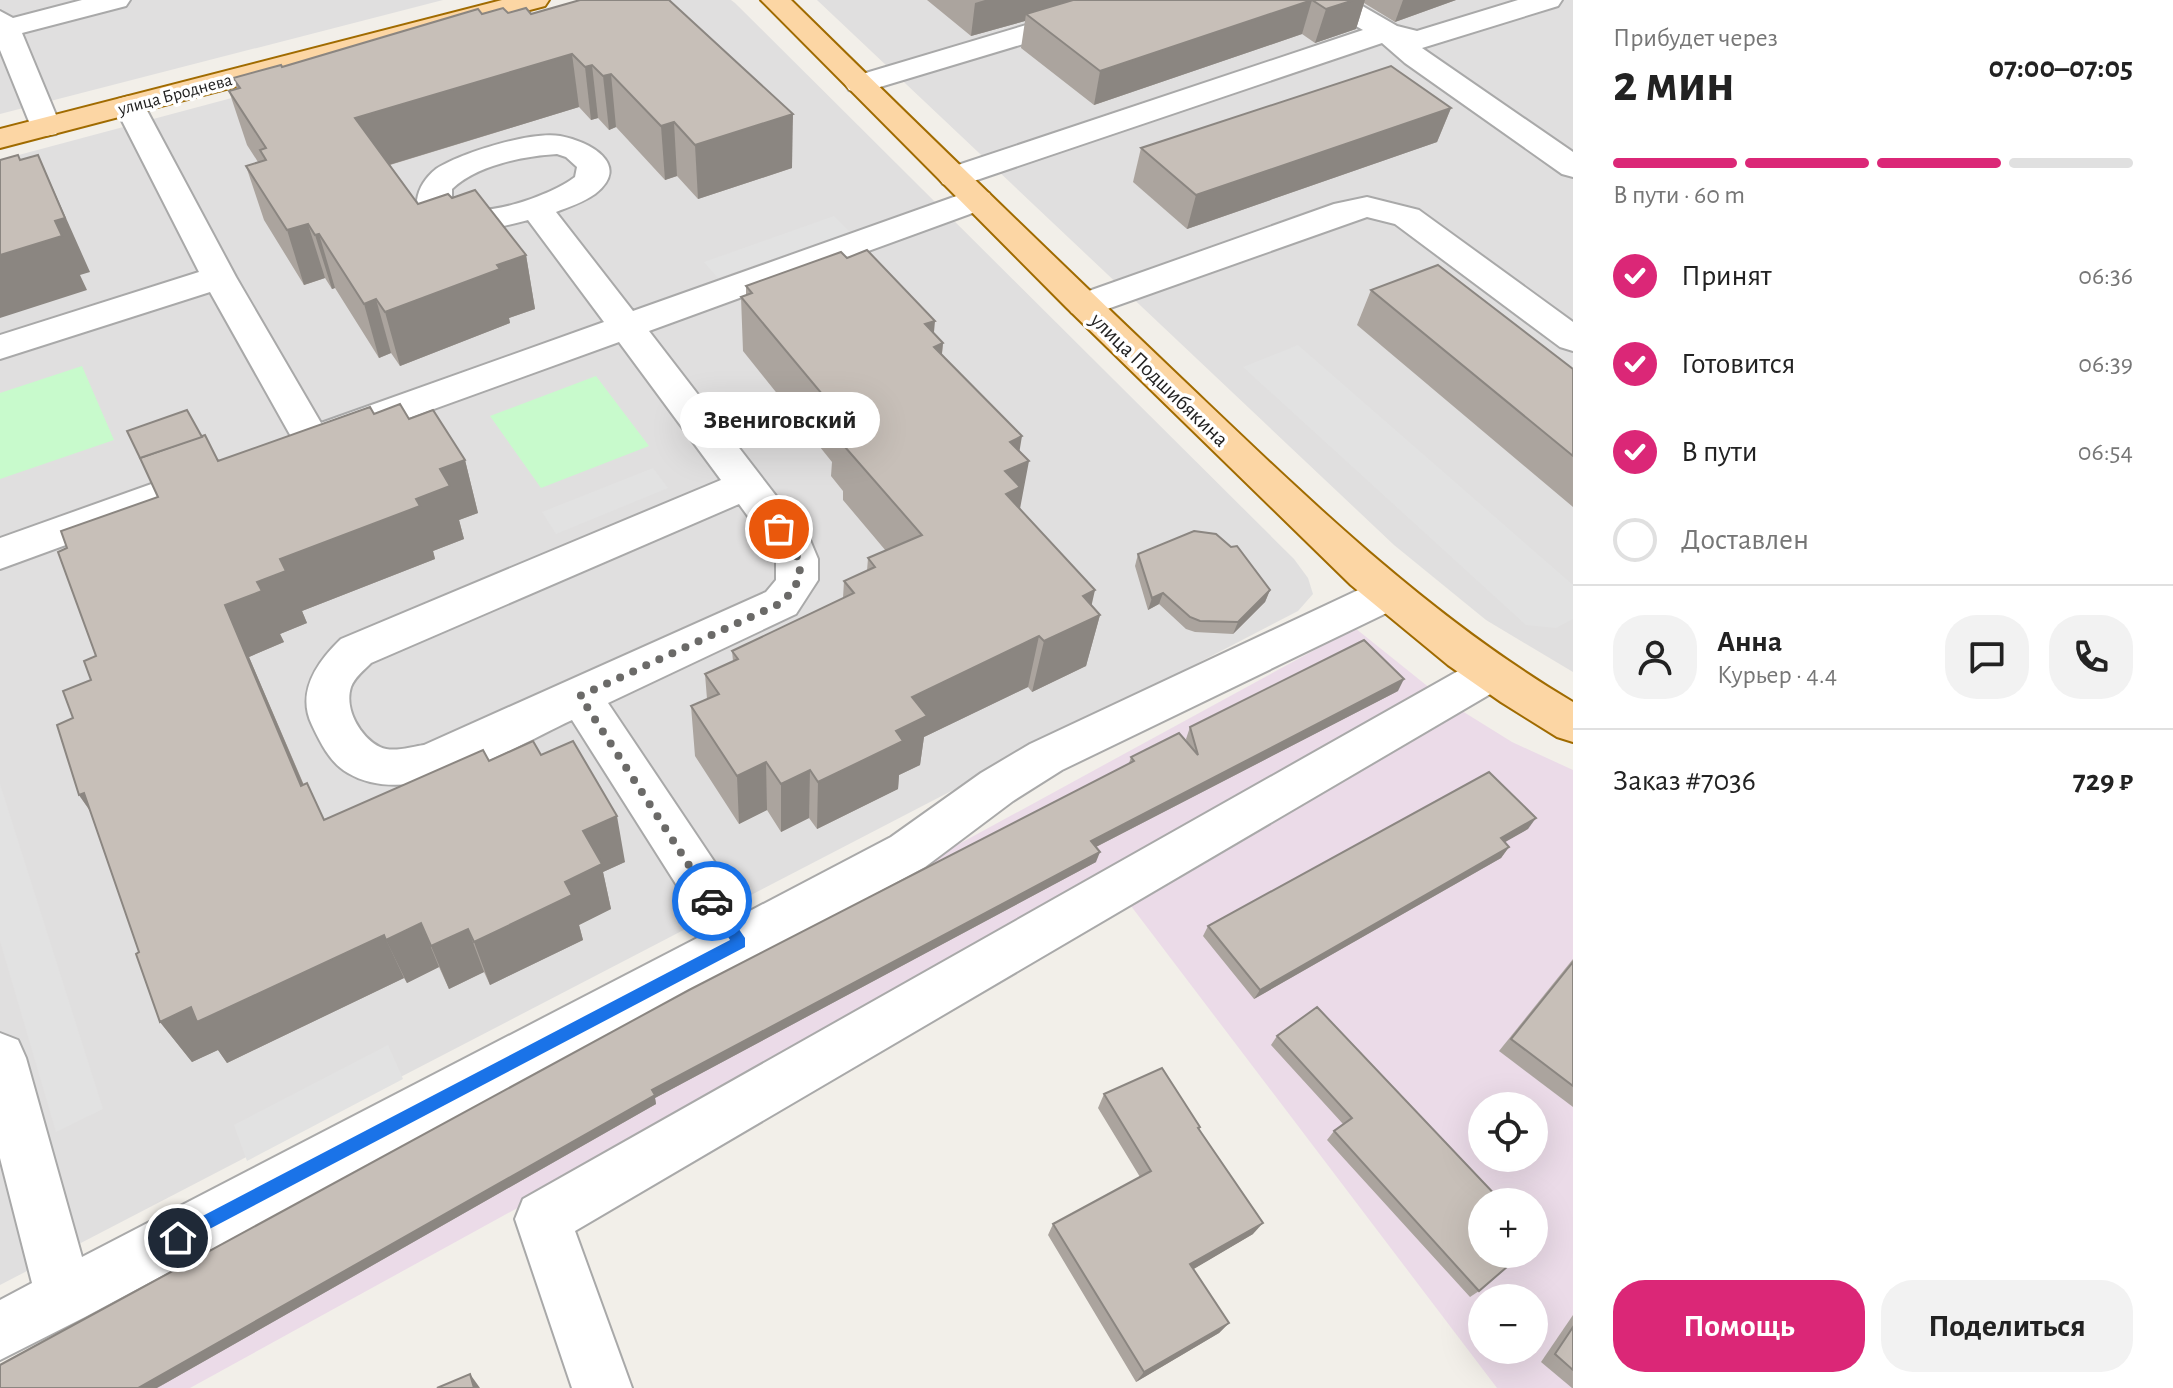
<!DOCTYPE html>
<html lang="ru">
<meta charset="utf-8">
<style>
body{margin:0;font-family:"Alegreya Sans",sans-serif;background:#f2f2f2;color:#222;height:100vh;display:flex;flex-direction:column;font-size:30px;white-space:nowrap}
*{box-sizing:border-box;margin:0}
p{font-size:26px;color:#767676}
.icon{flex:none;width:44px;height:44px;fill:none;stroke:currentColor;stroke-width:2;stroke-linecap:round;stroke-linejoin:round}
.map{position:relative;flex:1;overflow:hidden}
.drawer{display:flex;flex-direction:column;background:#fff;width:600px}
.drawer>*{flex:none}
.buttons{position:absolute;left:1468px;top:1092px;display:grid;gap:16px}
.buttons a{display:grid;place-items:center;width:80px;height:80px;border-radius:50%;background:#fff;box-shadow:0 8px 32px #0002;font-size:40px}
.pin{position:absolute;display:grid;place-items:center;width:68px;height:68px;color:#fff;margin:-34px;border:4px solid #fff;border-radius:50%;box-shadow:0 2px 8px #0007}
.courier{position:absolute;display:grid;place-items:center;width:80px;height:80px;margin:-40px;border:6px solid #1a73e8;border-radius:50%;background:#fff;color:#222;box-shadow:0 2px 10px #0007}
.bubble{position:absolute;height:56px;border-radius:28px;background:#fff;box-shadow:0 8px 32px #0002;font-size:26px;font-weight:600;line-height:56px;text-align:center}
.overview em{font-style:normal;font-weight:600}
.overview div{display:flex;flex-direction:column-reverse}
.overview{display:flex;align-items:center;justify-content:space-between;height:136px;padding:0 40px}
h1{font-size:52px;font-weight:600;line-height:60px}
.bar{display:grid;grid-template-columns:repeat(4,1fr);gap:12px 8px;align-content:center;height:96px;padding:0 40px}
.bar i{height:10px;border-radius:6px;background:#e0e0e0}
.bar .current{background:#db2777}
.bar p{grid-column:span 4}
.line{display:flex;align-items:center;gap:20px;padding:0 40px;border-top:2px solid #e0e0e0}
.line div{flex:1}
.round{display:grid;place-items:center;flex:none;width:84px;height:84px;border-radius:32px;background:#f2f2f2}
ol{padding:0 40px;list-style:none}
li{display:flex;align-items:center;gap:24px;height:88px}
li p{margin-inline-start:auto}
li .icon{padding:8px;border-radius:50%;background:#db2777;color:#fff;stroke-width:4}
li:last-child{color:#767676}
li i{width:44px;height:44px;border:4px solid #e0e0e0;border-radius:50%}
.primary-button{display:flex;gap:16px;margin-top:auto;padding:16px 40px}
.primary-button a{flex:1;height:92px;border-radius:32px;background:#db2777;color:#fff;font-size:32px;font-weight:600;line-height:92px;text-align:center}
.primary-button a+a{background:#f2f2f2;color:#222}
main{display:flex;flex:1;min-height:0}
.map>svg:first-child{display:block}
.residential{fill:#e0dfdf}
.industrial{fill:#ebdbe8;fill-rule:evenodd}
.park{fill:#c8facc}
.parking{fill:#e2e2e2}
.lines{fill:none;stroke-linecap:round;stroke-linejoin:round}
.minor-casing{stroke:#a9a9a9;stroke-width:4}
.major-casing{stroke:#a06b00;stroke-width:4}
.minor{fill:#fff;fill-rule:evenodd}
.major{fill:#fcd6a4;fill-rule:evenodd}
.wall{fill:#aba49e}
.shaded-wall{fill:#8b8681}
.building{fill:#c7bfb8;stroke:#8b8681;stroke-width:2}
.route{fill:#1a73e8}
.done{stroke:#6b6a68;stroke-width:8;stroke-dasharray:0 14.4}
.labels{text-anchor:middle;stroke-width:7;stroke-linejoin:round;paint-order:stroke}
.far-street-label{font-size:18px;fill:#222;stroke:#fff}
.street-label{font-size:22px;fill:#222;stroke:#fff}
</style>
<main>
<div class="map">
<svg width="1573" height="1388" viewBox="0 0 1573 1388">
<rect width="100%" height="100%" fill="#f2efe9"/>
<g class="residential">
<path d="M 0,0 L 443,0 L 0,114 Z"/>
<path d="M 599,0 L 731,0 L 735,3 L 1294,559 L 1308,578 L 1313,594 L 1298,611 L 0,1285 L 0,160 Z"/>
<path d="M 817,0 L 1573,0 L 1573,672 L 1486,620 L 1394,545 Z"/>
</g>
<path class="industrial" d="M 1355,628 L 1446,701 L 1512,742 L 1573,770 L 1573,1388 L 1497,1388 L 1112,881 L 190,1388 L 0,1388 L 0,1367 ZM 1482,1106 L 1534,1106 L 1534,1158 L 1482,1158 ZM 1482,1202 L 1534,1202 L 1534,1254 L 1482,1254 ZM 1482,1298 L 1534,1298 L 1534,1350 L 1482,1350 Z"/>
<g class="park">
<path d="M 82,366 L 114,440 L 0,479 L 0,393 Z"/>
<path d="M 596,376 L 649,446 L 541,488 L 490,416 Z"/>
</g>
<g class="parking">
<path d="M 834,216 L 850,232 L 718,278 L 704,262 Z"/>
<path d="M 1298,345 L 1573,585 L 1573,619 L 1556,628 L 1526,625 L 1243,367 Z"/>
<path d="M 653,468 L 668,488 L 556,534 L 542,512 Z"/>
<path d="M 0,784 L 103,1109 L 56,1132 L 0,941 Z"/>
<path d="M 388,1045 L 403,1079 L 247,1161 L 234,1125 Z"/>
</g>
<g class="lines">
<g class="minor-casing">
<g id="minor">
<path d="M 82,0 L 130,0 L 126,6 L 22,33 L 61,127 L 56,134 L 45,136 L 34,134 L 0,50 L 0,11 L 13,18 Z"/>
<path d="M 1317,0 L 1352,0 L 1397,26 L 1417,31 L 1518,0 L 1562,0 L 1558,6 L 1422,48 L 1573,152 L 1573,177 L 1562,174 L 1405,63 L 1382,43 L 965,184 L 954,187 L 943,184 L 938,177 L 943,170 L 1363,30 L 1321,6 Z"/>
<path d="M 1080,9 L 1090,12 L 1094,18 L 1090,24 L 860,93 L 849,90 L 845,84 L 849,78 Z"/>
<path d="M 129,96 L 140,99 L 144,105 L 236,277 L 321,423 L 604,322 L 528,220 C 493,229 433,246 417,200 C 419,187 426,177 436,169 C 461,153 531,131 560,136 C 588,141 633,164 595,194 C 584,202 569,207 556,212 L 633,311 L 965,193 L 977,190 L 989,193 L 993,200 L 989,207 L 649,331 L 810,540 L 818,559 L 818,580 L 796,614 L 608,703 L 748,912 L 891,837 L 981,773 L 1030,744 L 1371,584 L 1386,579 L 1401,584 L 1407,595 L 1401,606 L 1062,770 L 1013,801 L 925,867 L 85,1317 L 0,1360 L 0,1300 L 32,1283 L 0,1158 L 0,1033 L 18,1040 L 26,1058 L 82,1257 L 707,933 L 572,720 C 512,748 412,811 348,773 C 330,763 320,742 312,725 C 296,692 317,662 341,639 L 721,480 L 619,342 L 312,453 L 298,449 L 210,292 L 0,359 L 0,335 L 199,272 L 114,105 L 118,99 ZM 557,154 L 566,157 L 577,167 L 575,177 C 552,195 476,223 452,204 L 452,189 C 477,165 524,156 557,154 ZM 739,504 L 776,555 L 776,580 L 766,592 L 424,745 C 411,747 392,753 380,747 C 360,737 344,709 351,687 C 354,678 364,670 371,663 Z"/>
<path d="M 1367,197 L 1419,210 L 1573,322 L 1573,351 L 1560,347 L 1395,224 L 1367,217 L 1096,313 L 1084,316 L 1072,313 L 1066,305 L 1072,297 L 1334,204 Z"/>
<path d="M 216,461 L 230,465 L 236,475 L 230,485 L 0,569 L 0,538 Z"/>
<path d="M 1489,657 L 1504,662 L 1511,674 L 1504,686 L 575,1231 L 632,1388 L 572,1388 L 515,1219 L 523,1199 L 1474,662 Z"/>
</g>
</g>
<g class="major-casing">
<g id="major">
<path d="M 502,0 L 549,0 L 545,6 L 0,148 L 0,129 Z"/>
<path d="M 761,0 L 791,0 C 920,127 1051,254 1182,379 C 1305,496 1426,615 1573,702 L 1573,742 L 1557,737 L 1501,702 L 1448,665 L 1351,585 L 1066,307 Z"/>
</g>
</g>
<use href="#minor" class="minor"/>
<use href="#major" class="major"/>
</g>
<g class="wall">
<path d="M 927,0 L 1456,0 L 1395,22 L 1364,3 L 1356,29 L 1315,43 L 1302,34 L 1094,105 L 1021,48 L 1025,21 L 971,36 Z"/>
<path d="M 508,13 L 531,14 L 792,168 L 698,199 L 677,176 L 665,180 L 616,127 L 609,130 L 598,118 L 591,120 L 579,107 L 390,165 L 418,204 L 452,198 L 526,255 L 535,309 L 509,318 L 510,323 L 400,366 L 391,353 L 379,358 L 335,288 L 332,289 L 325,278 L 304,285 L 264,220 L 246,166 L 258,162 L 247,145 L 229,91 L 237,89 L 233,78 L 282,67 L 482,14 Z"/>
<path d="M 1451,108 L 1437,142 L 1187,229 L 1133,182 L 1141,148 Z"/>
<path d="M 847,258 L 934,334 L 943,343 L 942,354 L 1019,451 L 1020,508 L 1091,605 L 1100,615 L 1086,666 L 1032,692 L 1028,687 L 924,737 L 920,765 L 899,775 L 898,789 L 817,829 L 809,818 L 781,832 L 767,810 L 739,824 L 695,756 L 691,706 L 707,699 L 705,674 L 733,661 L 732,651 L 843,598 L 844,581 L 867,571 L 868,558 L 886,551 L 843,500 L 843,491 L 831,476 L 832,462 L 743,351 L 741,297 L 746,295 L 746,286 Z"/>
<path d="M 1371,290 L 1573,369 L 1573,507 L 1357,325 Z"/>
<path d="M 374,414 L 409,419 L 465,460 L 478,513 L 459,520 L 464,539 L 433,551 L 435,559 L 302,611 L 307,623 L 280,634 L 284,642 L 249,657 L 304,785 L 324,819 L 489,761 L 541,755 L 625,862 L 603,872 L 611,909 L 579,925 L 583,940 L 490,985 L 484,972 L 449,989 L 439,967 L 407,983 L 404,978 L 227,1063 L 218,1050 L 192,1062 L 160,1022 L 139,952 L 90,811 L 79,795 L 73,718 L 91,680 L 96,656 L 67,548 L 158,497 L 202,437 L 218,461 Z"/>
<path d="M 1138,554 L 1270,590 L 1265,602 L 1233,634 L 1195,632 L 1186,629 L 1159,604 L 1148,610 L 1135,566 Z"/>
<path d="M 1398,691 L 1096,847 L 1096,862 L 655,1098 L 656,1104 L 157,1388 L 1129,763 L 1131,757 L 1187,742 L 1186,739 L 1190,727 Z"/>
<path d="M 1528,829 L 1504,842 L 1509,847 L 1501,858 L 1254,999 L 1203,936 L 1208,926 Z"/>
<path d="M 1573,959 L 1573,1107 L 1499,1051 Z"/>
<path d="M 1317,1007 L 1479,1291 L 1470,1297 L 1327,1140 L 1334,1131 L 1343,1124 L 1271,1045 L 1277,1036 Z"/>
<path d="M 1104,1094 L 1200,1127 L 1199,1129 L 1253,1234 L 1193,1269 L 1229,1323 L 1219,1333 L 1136,1382 L 1048,1235 L 1053,1224 L 1140,1177 L 1098,1108 Z"/>
<path d="M 1573,1315 L 1573,1388 L 1572,1388 L 1541,1362 Z"/>
</g>
<g class="shaded-wall">
<path d="M 985,0 L 1098,0 L 1026,14 L 1025,21 L 971,36 L 975,3 Z"/>
<path d="M 1312,0 L 1302,34 L 1094,105 L 1100,71 Z"/>
<path d="M 1354,0 L 1365,0 L 1356,29 L 1315,43 L 1326,9 Z"/>
<path d="M 1403,0 L 1456,0 L 1395,22 Z"/>
<path d="M 572,54 L 579,107 L 369,171 L 355,118 Z"/>
<path d="M 592,65 L 598,118 L 591,120 L 585,67 Z"/>
<path d="M 611,74 L 616,127 L 609,130 L 603,76 Z"/>
<path d="M 1451,108 L 1437,142 L 1187,229 L 1196,195 Z"/>
<path d="M 793,114 L 792,168 L 698,199 L 695,145 Z"/>
<path d="M 674,122 L 677,176 L 665,180 L 661,126 Z"/>
<path d="M 38,155 L 90,272 L 80,275 L 87,290 L 0,318 L 0,255 L 55,221 Z"/>
<path d="M 308,224 L 325,278 L 304,285 L 287,230 Z"/>
<path d="M 319,234 L 335,288 L 332,289 L 315,235 Z"/>
<path d="M 526,255 L 535,309 L 509,318 L 510,323 L 400,366 L 385,312 L 497,265 Z"/>
<path d="M 376,299 L 391,353 L 379,358 L 364,304 Z"/>
<path d="M 935,321 L 930,375 L 925,324 Z"/>
<path d="M 943,343 L 937,397 L 934,347 Z"/>
<path d="M 1022,436 L 1017,466 L 1029,461 L 1019,514 L 996,524 L 1010,442 Z"/>
<path d="M 465,460 L 478,513 L 459,520 L 464,539 L 433,551 L 435,559 L 302,611 L 307,623 L 280,634 L 284,642 L 249,657 L 324,833 L 301,786 L 225,605 L 257,582 L 280,559 L 416,499 L 440,469 Z"/>
<path d="M 1095,590 L 1088,621 L 1100,615 L 1086,666 L 1032,692 L 1044,641 L 1083,596 Z"/>
<path d="M 1270,590 L 1265,602 L 1233,634 L 1238,622 Z"/>
<path d="M 1163,593 L 1159,604 L 1148,610 L 1152,598 Z"/>
<path d="M 1039,636 L 1028,687 L 924,737 L 920,765 L 899,775 L 898,789 L 817,829 L 818,782 L 896,731 L 912,697 Z"/>
<path d="M 1404,679 L 1398,691 L 1088,851 L 1091,841 Z"/>
<path d="M 766,762 L 767,810 L 739,824 L 737,776 Z"/>
<path d="M 810,770 L 809,818 L 781,832 L 781,784 Z"/>
<path d="M 84,793 L 112,842 L 79,795 Z"/>
<path d="M 617,816 L 625,862 L 603,872 L 611,909 L 579,925 L 583,940 L 490,985 L 474,942 L 565,882 L 583,831 Z"/>
<path d="M 1536,818 L 1528,829 L 1493,849 L 1501,838 Z"/>
<path d="M 1509,847 L 1501,858 L 1254,999 L 1260,990 Z"/>
<path d="M 1100,852 L 1096,862 L 655,1098 L 656,1104 L 157,1388 L 138,1388 L 652,1090 Z"/>
<path d="M 421,923 L 439,967 L 407,983 L 386,940 Z"/>
<path d="M 468,929 L 484,972 L 449,989 L 431,946 Z"/>
<path d="M 384,935 L 404,978 L 227,1063 L 218,1050 L 192,1062 L 160,1022 L 191,1007 Z"/>
<path d="M 1263,1223 L 1253,1234 L 1182,1276 L 1190,1264 Z"/>
<path d="M 1229,1323 L 1219,1333 L 1136,1382 L 1144,1372 Z"/>
<path d="M 470,1374 L 480,1388 L 474,1388 Z"/>
</g>
<g class="building">
<path d="M 580,0 L 669,0 L 793,114 L 695,145 L 674,122 L 661,126 L 611,74 L 603,76 L 592,65 L 585,67 L 572,54 L 355,118 L 418,204 L 448,194 L 452,198 L 475,190 L 526,255 L 497,265 L 500,269 L 385,312 L 376,299 L 364,304 L 319,234 L 315,235 L 308,224 L 287,230 L 246,166 L 266,160 L 260,150 L 266,148 L 229,91 L 240,88 L 233,78 L 281,65 L 282,67 L 478,9 L 482,14 L 503,8 L 508,13 L 526,8 L 531,14 Z"/>
<path d="M 1073,0 L 1354,0 L 1326,9 L 1312,0 L 1100,71 L 1026,14 Z"/>
<path d="M 1391,66 L 1451,108 L 1196,195 L 1141,148 Z"/>
<path d="M 18,155 L 20,160 L 38,155 L 65,218 L 55,221 L 62,236 L 0,255 L 0,160 Z"/>
<path d="M 867,250 L 935,321 L 925,324 L 943,343 L 934,347 L 1022,436 L 1010,442 L 1029,461 L 1005,471 L 1020,487 L 1006,494 L 1095,590 L 1083,596 L 1100,615 L 1044,641 L 1039,636 L 912,697 L 927,716 L 896,731 L 903,741 L 818,782 L 810,770 L 781,784 L 766,762 L 737,776 L 691,706 L 719,694 L 705,674 L 738,659 L 732,651 L 854,593 L 844,581 L 875,567 L 868,558 L 922,535 L 845,447 L 851,444 L 833,423 L 843,419 L 741,297 L 752,293 L 746,286 L 841,252 L 847,258 Z"/>
<path d="M 1438,265 L 1573,369 L 1573,456 L 1371,290 Z"/>
<path d="M 400,404 L 409,419 L 433,410 L 465,460 L 440,469 L 450,486 L 416,499 L 420,506 L 280,559 L 286,571 L 257,582 L 262,591 L 225,605 L 301,786 L 307,783 L 324,820 L 483,750 L 489,761 L 533,741 L 541,755 L 573,741 L 617,816 L 583,831 L 602,864 L 565,882 L 572,895 L 474,942 L 468,929 L 431,946 L 421,923 L 386,940 L 384,935 L 197,1022 L 191,1007 L 160,1022 L 136,954 L 139,952 L 84,793 L 79,795 L 57,725 L 73,718 L 63,691 L 91,680 L 84,661 L 96,656 L 58,552 L 67,548 L 61,531 L 158,497 L 140,458 L 205,435 L 218,461 L 370,407 L 374,414 Z"/>
<path d="M 187,410 L 202,437 L 140,458 L 127,431 Z"/>
<path d="M 1194,531 L 1216,534 L 1231,547 L 1237,546 L 1270,590 L 1238,622 L 1200,621 L 1190,617 L 1163,593 L 1152,598 L 1138,554 Z"/>
<path d="M 1364,640 L 1404,679 L 1091,841 L 1100,852 L 652,1090 L 655,1095 L 138,1388 L 0,1388 L 0,1365 L 689,990 L 1134,761 L 1131,757 L 1179,733 L 1198,755 L 1190,727 Z"/>
<path d="M 1489,772 L 1536,818 L 1501,838 L 1509,847 L 1260,990 L 1208,926 Z"/>
<path d="M 1573,962 L 1573,1086 L 1511,1039 Z"/>
<path d="M 1317,1007 L 1502,1202 L 1482,1202 L 1482,1254 L 1522,1254 L 1479,1291 L 1334,1131 L 1352,1118 L 1277,1036 Z"/>
<path d="M 1162,1068 L 1200,1127 L 1198,1128 L 1263,1223 L 1190,1264 L 1229,1323 L 1144,1372 L 1053,1224 L 1151,1171 L 1104,1094 Z"/>
<path d="M 1573,1327 L 1573,1370 L 1555,1354 Z"/>
<path d="M 470,1374 L 474,1388 L 437,1388 Z"/>
</g>
<path class="route" d="M 712,895 L 717,897 L 745,938 L 745,947 L 183,1243 L 178,1246 L 172,1243 L 169,1238 L 172,1232 L 730,940 L 705,901 Z"/>
<g class="lines">
<path class="done" d="M 712,901 L 580,696 L 781,603 C 811,575 801,557 779,529"/>
</g>
<g class="labels">
<g class="far-street-label">
<text transform="translate(175 94) rotate(-15)" y="6">улица Броднева</text>
</g>
<g class="street-label">
<text transform="translate(1160 379) rotate(44)" y="8">улица Подшибякина</text>
</g>
</g>
</svg>
<div class="buttons">
<a><svg class="icon" aria-label="locate" viewBox="0 0 24 24"><circle cx="12" cy="12" r="6"/><path d="M12 2v4M12 18v4M2 12h4M18 12h4"/></svg></a>
<a>+</a>
<a>−</a>
</div>
<div class="pin" style="left:779px;top:529px;background:#ea580c"><svg class="icon" aria-label="bag" viewBox="0 0 24 24"><path d="M5 8h14l-1 12H6zM9 8a3 3 0 0 1 6 0"/></svg></div>
<div class="pin" style="left:178px;top:1238px;background:#1f2937"><svg class="icon" aria-label="home" viewBox="0 0 24 24"><path d="M3 11l9-7 9 7M6 9v11h12V9"/></svg></div>
<div class="courier" style="left:712px;top:901px"><svg class="icon" aria-label="car" viewBox="0 0 24 24"><path d="M5 17H2v-5l4-1 3-4h7l3 4 3 1v5h-3M9 17h6M6 11h13"/><circle cx="7" cy="17" r="2"/><circle cx="17" cy="17" r="2"/></svg></div>
<div class="bubble" style="left:680px;top:392px;width:200px">Звениговский</div>
</div>
<section class="drawer">
<div class="overview"><div><h1>2 мин</h1><p>Прибудет через</p></div><em>07:00–07:05</em></div>
<div class="bar"><i class="current"></i><i class="current"></i><i class="current"></i><i></i><p>В пути · 60 m</p></div>
<ol>
<li><svg class="icon" aria-label="check" viewBox="0 0 24 24"><path d="M5 12l5 5 9-10"/></svg>Принят<p>06:36</p></li>
<li><svg class="icon" aria-label="check" viewBox="0 0 24 24"><path d="M5 12l5 5 9-10"/></svg>Готовится<p>06:39</p></li>
<li><svg class="icon" aria-label="check" viewBox="0 0 24 24"><path d="M5 12l5 5 9-10"/></svg>В пути<p>06:54</p></li>
<li><i></i>Доставлен</li>
</ol>
<div class="line" style="height:144px"><a class="round"><svg class="icon" aria-label="person" viewBox="0 0 24 24"><circle cx="12" cy="8" r="4"/><path d="M4 21q1-7 8-7t8 7"/></svg></a><div><b>Анна</b><p>Курьер · 4.4</p></div><a class="round"><svg class="icon" aria-label="chat" viewBox="0 0 24 24"><path d="M4 5h16v11H9l-5 4z"/></svg></a><a class="round"><svg class="icon" aria-label="phone" viewBox="0 0 24 24"><path d="M5 4h4l2 5-3 2q2 4 5 5l2-3 5 2v4C11 20 4 13 5 4z"/></svg></a></div>
<div class="line" style="height:104px"><div>Заказ #7036</div><b>729 ₽</b></div>
<div class="primary-button"><a>Помощь</a><a>Поделиться</a></div>
</section>
</main>
